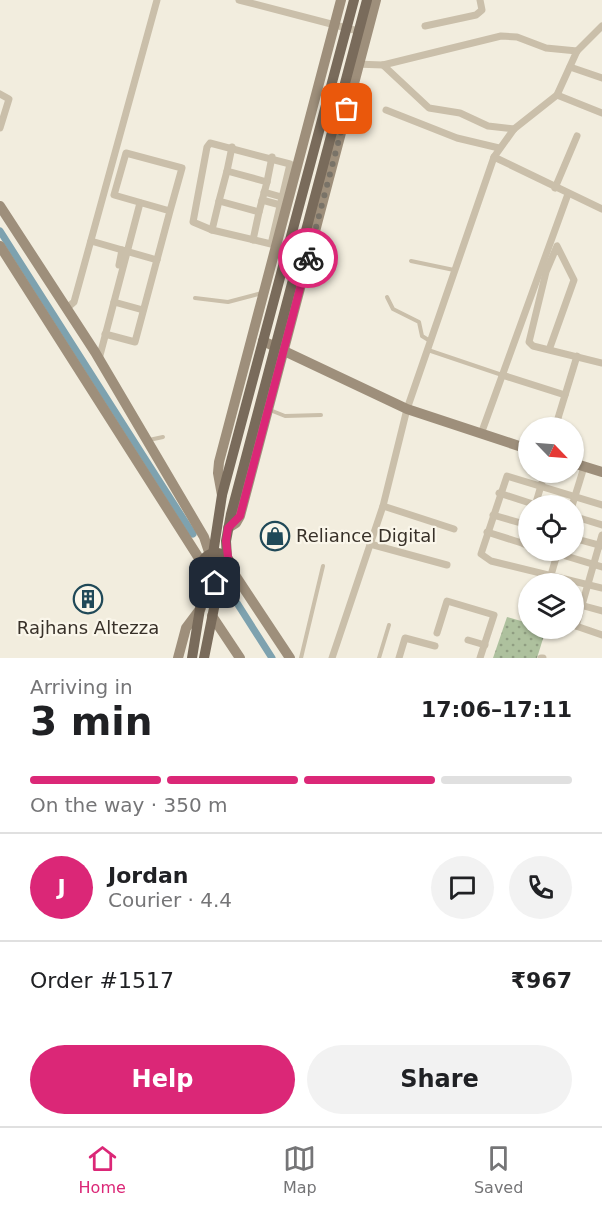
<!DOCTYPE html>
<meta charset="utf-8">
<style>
body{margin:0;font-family:"DejaVu Sans",sans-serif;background:#f2f2f2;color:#202124;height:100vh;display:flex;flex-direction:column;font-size:22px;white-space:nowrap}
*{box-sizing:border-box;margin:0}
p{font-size:20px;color:#757577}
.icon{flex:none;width:33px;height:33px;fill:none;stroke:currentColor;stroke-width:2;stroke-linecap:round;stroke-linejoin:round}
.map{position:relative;height:658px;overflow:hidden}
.drawer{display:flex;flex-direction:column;background:#fff;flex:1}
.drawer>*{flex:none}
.needle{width:39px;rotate:115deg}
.buttons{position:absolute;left:518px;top:417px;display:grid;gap:12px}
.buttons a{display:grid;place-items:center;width:66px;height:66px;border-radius:50%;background:#fff;box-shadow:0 2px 4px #0004;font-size:30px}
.pin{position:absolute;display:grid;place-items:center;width:51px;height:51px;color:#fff;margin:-26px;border-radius:12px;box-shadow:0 3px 9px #0006}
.courier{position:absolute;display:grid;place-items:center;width:60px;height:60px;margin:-30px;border:4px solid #db2777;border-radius:50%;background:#fff;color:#222;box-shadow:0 2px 8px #0007}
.head em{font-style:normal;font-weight:800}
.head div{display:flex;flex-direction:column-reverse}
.head{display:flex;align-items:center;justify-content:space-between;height:102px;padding:0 30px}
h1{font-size:39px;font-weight:800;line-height:45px}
.bar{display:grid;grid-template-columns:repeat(4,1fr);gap:9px 6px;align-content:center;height:72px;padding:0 30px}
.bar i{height:8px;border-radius:4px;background:#e0e0e0}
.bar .on{background:#db2777}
.bar p{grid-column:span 4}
.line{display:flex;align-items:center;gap:15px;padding:0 30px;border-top:2px solid #e0e0e0}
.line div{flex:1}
.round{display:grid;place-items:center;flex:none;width:63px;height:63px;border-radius:32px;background:#f2f2f2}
.primary-button{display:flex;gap:12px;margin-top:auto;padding:12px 30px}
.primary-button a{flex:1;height:69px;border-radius:36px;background:#db2777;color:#fff;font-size:24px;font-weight:800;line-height:69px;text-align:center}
.primary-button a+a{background:#f2f2f2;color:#202124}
.dock{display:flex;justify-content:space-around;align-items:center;height:84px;border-top:2px solid #e0e0e0;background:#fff;font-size:16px;color:#757577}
.dock a{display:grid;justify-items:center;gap:3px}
.dock .on{color:#db2777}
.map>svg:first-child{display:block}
.park{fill:url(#park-dots)}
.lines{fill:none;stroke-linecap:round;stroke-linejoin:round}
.canal{stroke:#7ea2af;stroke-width:7}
.lane{stroke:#cabfaa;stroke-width:4}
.street{stroke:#cabfaa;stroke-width:7}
.secondary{stroke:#9e8f7b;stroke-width:10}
.primary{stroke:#796b5b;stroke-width:10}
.done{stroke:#797368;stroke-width:6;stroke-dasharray:0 10.8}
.route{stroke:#db2777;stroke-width:8}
.labels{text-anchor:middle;stroke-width:4.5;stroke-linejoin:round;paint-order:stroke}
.poi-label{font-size:18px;fill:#383129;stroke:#faf6ea;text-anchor:start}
</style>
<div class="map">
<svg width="602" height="658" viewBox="0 0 602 658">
<defs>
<pattern id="park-dots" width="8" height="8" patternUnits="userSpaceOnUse" patternTransform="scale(1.5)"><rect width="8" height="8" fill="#aec19e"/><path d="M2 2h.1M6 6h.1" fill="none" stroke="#8f9d81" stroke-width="1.8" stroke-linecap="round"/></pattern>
</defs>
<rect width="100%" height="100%" fill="#f2edde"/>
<path class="park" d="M 507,617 L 528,623 L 528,628 L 546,629 L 537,658 L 493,658 Z"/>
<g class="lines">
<g class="canal">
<path d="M 0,231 L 193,534"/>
<path d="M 237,603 L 272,658"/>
</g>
<g class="lane">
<path d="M 411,261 L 454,270"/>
<path d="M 387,297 L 393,309 L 419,322 L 422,336 L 430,341"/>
<path d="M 195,298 L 228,302 L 262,293"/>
<path d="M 428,350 L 502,375"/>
<path d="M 270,410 L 285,416 L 321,415"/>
<path d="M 149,440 L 163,437"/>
<path d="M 301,658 L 323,566"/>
<path d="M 379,658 L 389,625"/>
</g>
<g class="street">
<path d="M 239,0 L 358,31"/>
<path d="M 425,26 L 476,15 L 482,10 L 480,0"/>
<path d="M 355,64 L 383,65 L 501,36 L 517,37 L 546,48 L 577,51"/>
<path d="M 383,65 L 429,108 L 460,113 L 488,126 L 514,129"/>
<path d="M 570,67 L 602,78"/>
<path d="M 0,94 L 9,99 L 0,128"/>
<path d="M 557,95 L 602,113"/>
<path d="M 386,110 L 457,138 L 499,148"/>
<path d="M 210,143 L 290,164 L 271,244 L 212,230 L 193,222 L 207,147 Z"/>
<path d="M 494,157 L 514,129 L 557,95 L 577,51 L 602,26"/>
<path d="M 227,171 L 267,182 L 259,212 L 219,201 Z"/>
<path d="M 227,171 L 232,147"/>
<path d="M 267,182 L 272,157"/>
<path d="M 555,188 L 577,136"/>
<path d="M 264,192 L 285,198"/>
<path d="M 262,200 L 284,206"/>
<path d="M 212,230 L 219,201"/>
<path d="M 253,240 L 259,212"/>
<path d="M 91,241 L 157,260"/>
<path d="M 119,265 L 122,250"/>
<path d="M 114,302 L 143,310"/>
<path d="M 67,308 L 74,302 L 157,0"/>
<path d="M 105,334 L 135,342 L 170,211 L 114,195 L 126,153 L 182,168 L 170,211"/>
<path d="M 549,350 L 574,280 L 557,246 L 546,272 L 529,342 L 533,346 L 602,363"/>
<path d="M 99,359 L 140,203"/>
<path d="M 502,375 L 565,395"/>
<path d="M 555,428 L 577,356"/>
<path d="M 481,434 L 568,194"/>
<path d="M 499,493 L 539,506"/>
<path d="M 602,505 L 507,476 L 481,554 L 491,561 L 602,588"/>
<path d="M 383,506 L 454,529"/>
<path d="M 535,506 L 545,472"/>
<path d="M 572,506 L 584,467"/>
<path d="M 493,515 L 528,525"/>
<path d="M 573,516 L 602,525"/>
<path d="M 487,532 L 528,545"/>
<path d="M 573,538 L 602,546"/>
<path d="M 370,544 L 447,565"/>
<path d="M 524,544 L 528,529"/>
<path d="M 546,550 L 602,567"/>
<path d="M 551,575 L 558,551"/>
<path d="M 573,603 L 602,611"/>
<path d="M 573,625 L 602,635"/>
<path d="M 576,626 L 602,535"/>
<path d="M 437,633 L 447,601 L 494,615 L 480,658"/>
<path d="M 468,640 L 485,645"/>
<path d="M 332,658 L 383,506 L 407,409 L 494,157 L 602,209"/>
<path d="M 399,658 L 405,638 L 435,646"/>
<path d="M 541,658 L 543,658"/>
</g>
<g class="secondary">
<path d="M 0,206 L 95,352 L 204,537 L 210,555"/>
<path d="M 0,246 L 202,563"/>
<path d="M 263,341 L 407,409 L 528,449"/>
<path d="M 573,463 L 602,472"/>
<path d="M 222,495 L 218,473 L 219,462 L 341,0"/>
<path d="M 228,528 L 236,523 L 240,516 L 376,0"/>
<path d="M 231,569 L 290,658"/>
<path d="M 212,616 L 240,658"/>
<path d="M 178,658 L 186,628 L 201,608"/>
</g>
<g class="primary">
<circle cx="216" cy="568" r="15"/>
<path d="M 213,554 L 222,495 L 354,0"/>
<path d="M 227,558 L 226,541 L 231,514 L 367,0"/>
<path d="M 192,658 L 205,578"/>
<path d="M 204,658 L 219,583"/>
</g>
</g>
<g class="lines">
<path class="done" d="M 308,258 L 347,109"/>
<path class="route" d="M 215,583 L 222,581 L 230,573 L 226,541 L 228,528 L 240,516 L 308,258"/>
</g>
<defs>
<g id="shop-ring" transform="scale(1.5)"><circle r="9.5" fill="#faf6ea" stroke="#204958" stroke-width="1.5"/><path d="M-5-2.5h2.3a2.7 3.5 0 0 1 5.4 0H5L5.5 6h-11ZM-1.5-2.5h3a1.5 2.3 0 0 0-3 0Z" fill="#204958"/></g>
<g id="building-ring" transform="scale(1.5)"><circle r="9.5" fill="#faf6ea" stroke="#204958" stroke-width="1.5"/><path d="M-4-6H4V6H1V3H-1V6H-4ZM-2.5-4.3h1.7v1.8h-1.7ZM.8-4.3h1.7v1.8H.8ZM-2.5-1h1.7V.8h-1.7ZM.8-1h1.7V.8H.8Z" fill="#204958"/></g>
</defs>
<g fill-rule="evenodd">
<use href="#shop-ring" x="275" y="536"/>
<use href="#building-ring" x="88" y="599"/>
</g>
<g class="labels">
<g class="poi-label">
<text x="296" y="542">Reliance Digital</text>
<text x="88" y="634" text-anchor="middle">Rajhans Altezza</text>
</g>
</g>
</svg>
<div class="buttons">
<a><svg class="needle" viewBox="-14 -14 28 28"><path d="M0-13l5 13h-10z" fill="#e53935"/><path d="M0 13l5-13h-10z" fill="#757577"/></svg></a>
<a><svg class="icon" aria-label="locate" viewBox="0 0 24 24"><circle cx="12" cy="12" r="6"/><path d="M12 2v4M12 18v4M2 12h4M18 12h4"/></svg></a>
<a><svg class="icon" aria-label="layers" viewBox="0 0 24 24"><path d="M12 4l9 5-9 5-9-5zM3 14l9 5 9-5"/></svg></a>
</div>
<div class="pin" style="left:347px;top:109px;background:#ea580c"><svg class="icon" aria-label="bag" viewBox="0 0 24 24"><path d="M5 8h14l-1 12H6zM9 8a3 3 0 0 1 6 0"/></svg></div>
<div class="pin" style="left:215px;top:583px;background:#1f2937"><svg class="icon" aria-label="home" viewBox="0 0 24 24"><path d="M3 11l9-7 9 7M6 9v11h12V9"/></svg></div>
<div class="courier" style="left:308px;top:258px"><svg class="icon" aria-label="bike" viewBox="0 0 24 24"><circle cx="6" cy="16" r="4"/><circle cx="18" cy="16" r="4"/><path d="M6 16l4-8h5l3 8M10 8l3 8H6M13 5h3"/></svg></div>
</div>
<section class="drawer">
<div class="head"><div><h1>3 min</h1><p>Arriving in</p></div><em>17:06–17:11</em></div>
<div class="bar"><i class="on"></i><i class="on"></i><i class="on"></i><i></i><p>On the way · 350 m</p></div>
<div class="line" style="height:108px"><b class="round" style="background:#db2777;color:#fff">J</b><div><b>Jordan</b><p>Courier · 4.4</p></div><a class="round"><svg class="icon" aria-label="chat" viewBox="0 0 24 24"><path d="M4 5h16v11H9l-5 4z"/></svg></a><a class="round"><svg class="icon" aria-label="phone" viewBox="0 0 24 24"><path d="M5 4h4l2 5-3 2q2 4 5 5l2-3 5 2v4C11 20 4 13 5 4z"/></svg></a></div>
<div class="line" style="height:78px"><div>Order #1517</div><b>₹967</b></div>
<div class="primary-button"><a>Help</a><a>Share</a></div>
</section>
<nav class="dock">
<a class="on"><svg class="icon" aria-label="home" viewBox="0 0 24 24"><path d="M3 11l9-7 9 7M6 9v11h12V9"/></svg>Home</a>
<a><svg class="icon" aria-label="map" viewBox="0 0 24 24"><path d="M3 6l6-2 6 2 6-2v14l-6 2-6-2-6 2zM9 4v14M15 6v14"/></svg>Map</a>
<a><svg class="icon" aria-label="saved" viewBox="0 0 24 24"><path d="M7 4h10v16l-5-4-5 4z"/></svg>Saved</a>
</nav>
